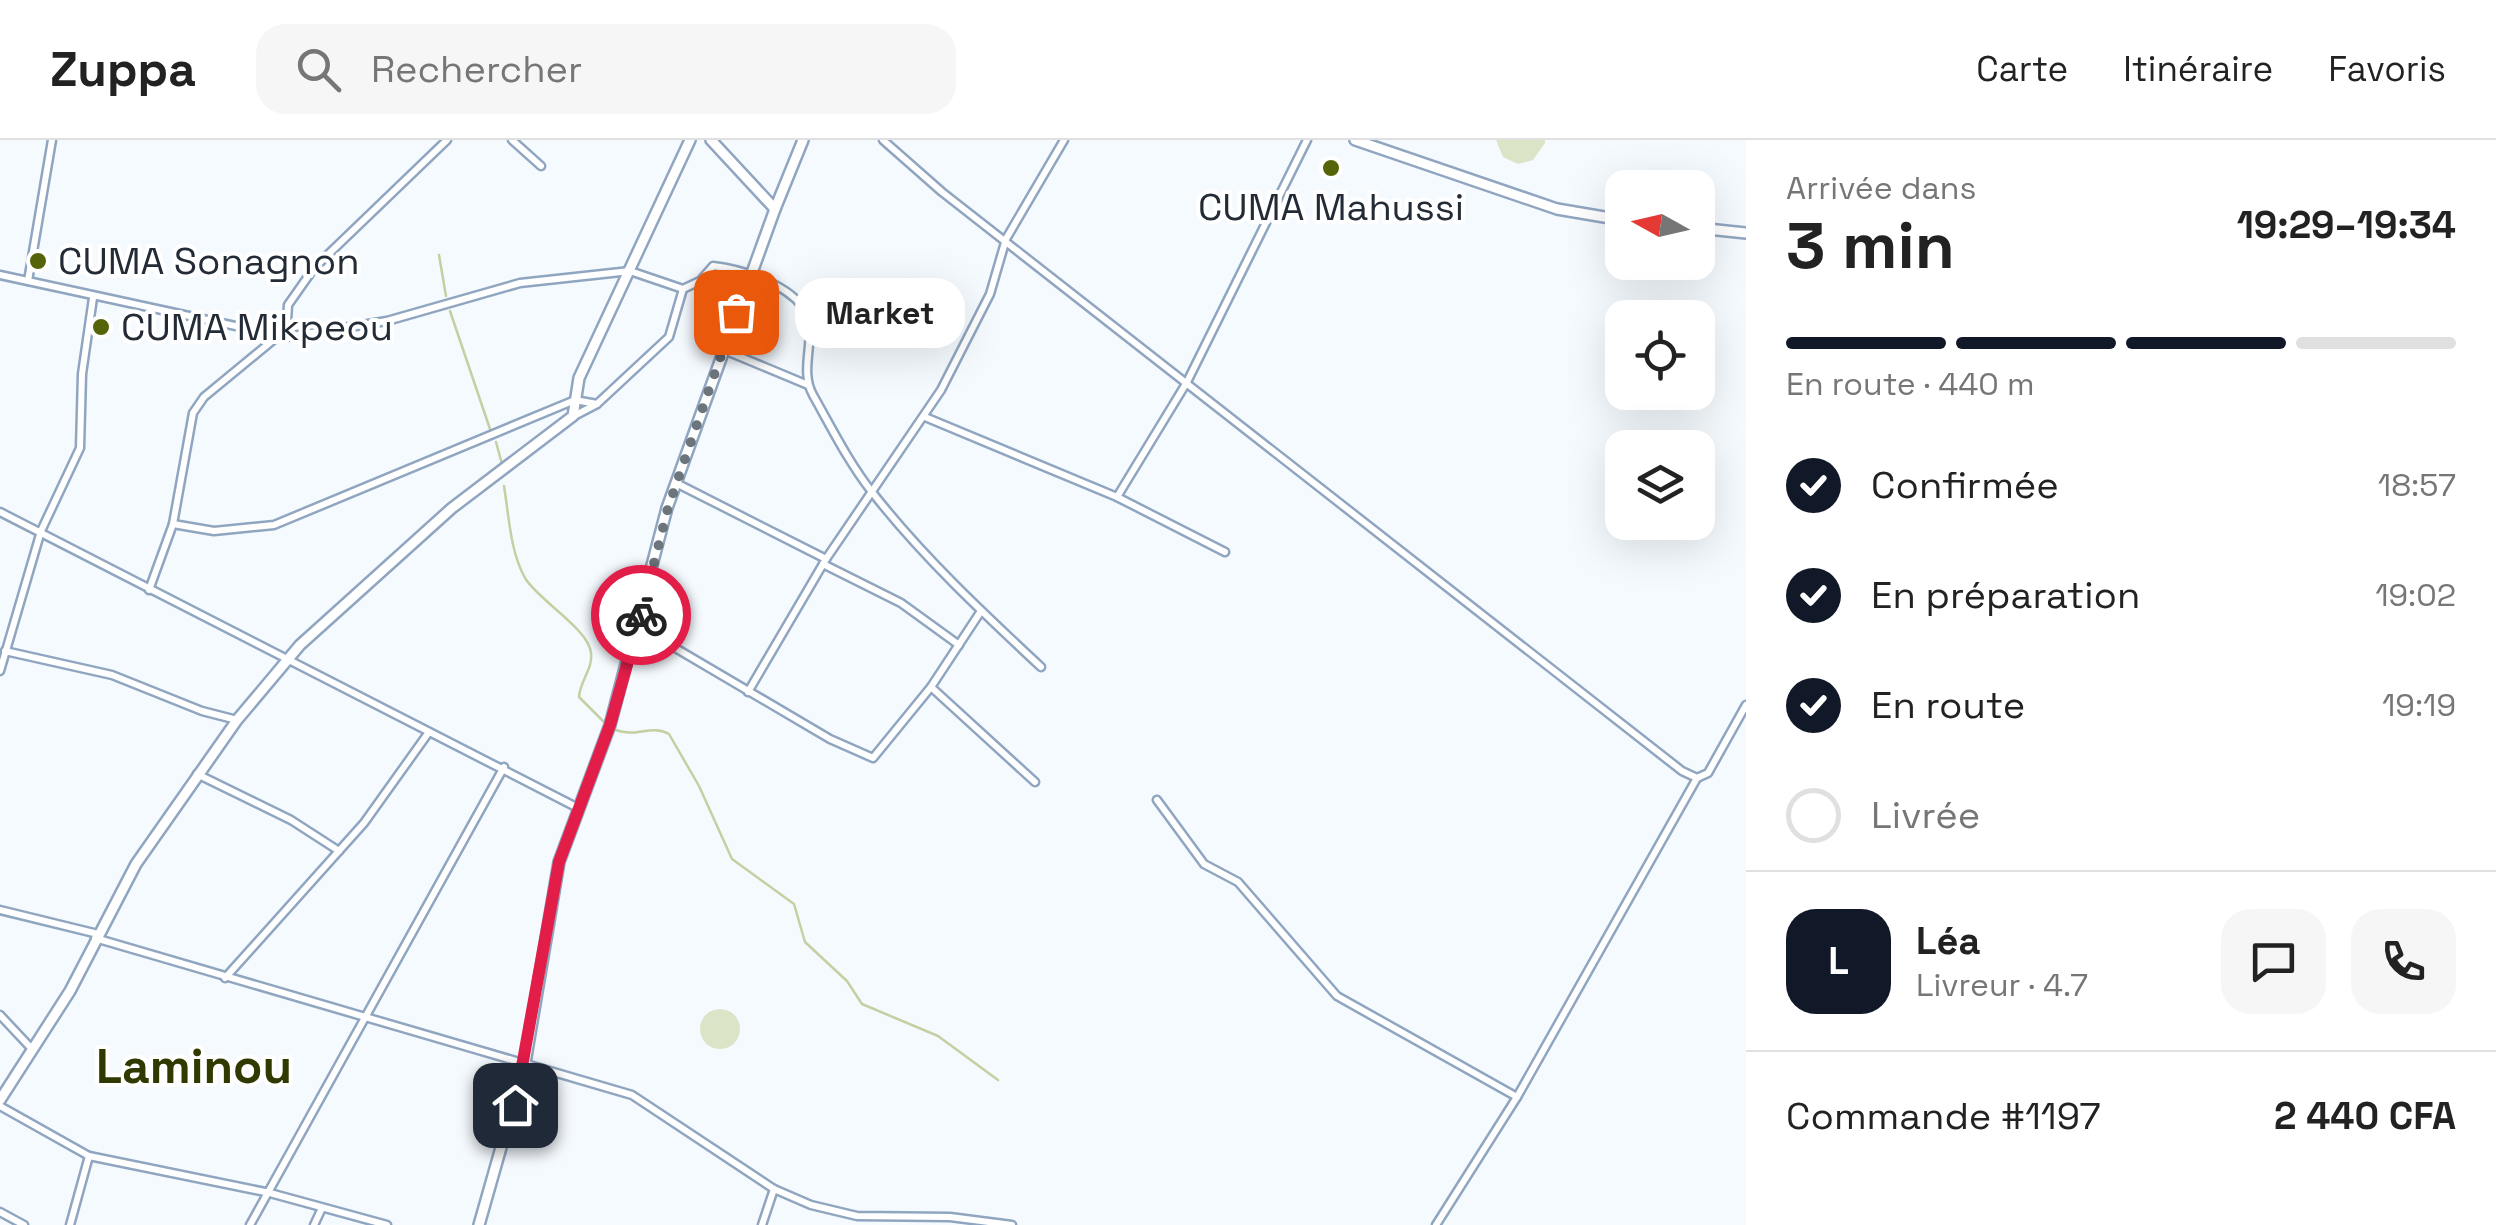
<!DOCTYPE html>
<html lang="fr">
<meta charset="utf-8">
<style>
body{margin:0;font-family:"Space Grotesk",sans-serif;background:#f6f6f6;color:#222;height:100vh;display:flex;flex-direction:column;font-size:38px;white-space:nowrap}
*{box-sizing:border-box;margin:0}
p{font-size:32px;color:#767676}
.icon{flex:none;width:55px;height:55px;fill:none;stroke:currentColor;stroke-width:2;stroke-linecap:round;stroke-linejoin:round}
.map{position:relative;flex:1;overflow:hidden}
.details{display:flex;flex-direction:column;background:#fff;width:750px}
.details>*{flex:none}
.needle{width:65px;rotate:278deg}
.controls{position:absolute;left:1605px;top:30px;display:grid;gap:20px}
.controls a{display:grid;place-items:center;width:110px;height:110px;border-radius:20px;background:#fff;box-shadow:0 10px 40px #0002;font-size:50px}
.pin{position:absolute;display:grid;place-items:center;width:85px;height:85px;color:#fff;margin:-42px;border-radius:20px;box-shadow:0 5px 15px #0006}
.courier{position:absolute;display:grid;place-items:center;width:100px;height:100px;margin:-50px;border:8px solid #e11d48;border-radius:50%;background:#fff;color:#222;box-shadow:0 2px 12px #0007}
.bubble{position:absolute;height:70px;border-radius:30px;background:#fff;box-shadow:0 10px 40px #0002;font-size:32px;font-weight:700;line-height:70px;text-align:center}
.overview em{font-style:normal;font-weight:700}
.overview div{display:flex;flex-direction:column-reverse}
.overview{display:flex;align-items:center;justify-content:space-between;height:170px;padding:0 40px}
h1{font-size:65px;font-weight:700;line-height:75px}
.bar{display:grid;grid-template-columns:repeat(4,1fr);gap:15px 10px;align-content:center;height:120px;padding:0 40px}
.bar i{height:12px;border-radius:8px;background:#e0e0e0}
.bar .current{background:#111827}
.bar p{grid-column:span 4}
.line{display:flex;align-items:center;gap:25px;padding:0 40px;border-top:2px solid #e0e0e0}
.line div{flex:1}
.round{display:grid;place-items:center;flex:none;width:105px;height:105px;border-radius:30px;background:#f6f6f6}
ol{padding:0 40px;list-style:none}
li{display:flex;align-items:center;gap:30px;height:110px}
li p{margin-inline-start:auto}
li .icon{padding:10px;border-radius:50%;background:#111827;color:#fff;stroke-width:4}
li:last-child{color:#767676}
li i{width:55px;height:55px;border:5px solid #e0e0e0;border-radius:50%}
header{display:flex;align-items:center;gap:60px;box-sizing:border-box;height:140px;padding:0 50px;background:#fff;border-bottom:2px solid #e0e0e0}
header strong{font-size:48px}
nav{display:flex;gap:55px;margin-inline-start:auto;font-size:35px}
.search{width:700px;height:90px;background:#f6f6f6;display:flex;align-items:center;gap:25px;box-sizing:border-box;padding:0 35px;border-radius:30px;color:#767676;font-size:38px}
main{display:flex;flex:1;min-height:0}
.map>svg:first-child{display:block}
.green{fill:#dce4c7}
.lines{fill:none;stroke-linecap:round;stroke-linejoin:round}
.stream{stroke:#c4d0a1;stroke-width:2.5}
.minor-casing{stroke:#90a6c0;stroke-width:11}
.tertiary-casing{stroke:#90a6c0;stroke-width:14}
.secondary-casing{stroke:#90a6c0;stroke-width:14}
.minor{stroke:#fff;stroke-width:6}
.tertiary{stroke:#fff;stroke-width:9}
.secondary{stroke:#fff;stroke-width:9}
.done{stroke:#6c747c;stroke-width:10;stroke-dasharray:0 18}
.route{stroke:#e11d48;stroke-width:12}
.poi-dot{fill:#566409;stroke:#fff;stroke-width:4}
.labels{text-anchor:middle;stroke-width:8;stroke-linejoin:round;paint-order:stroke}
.poi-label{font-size:38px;fill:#232c36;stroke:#fff;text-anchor:start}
.district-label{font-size:48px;font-weight:bold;fill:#303a00;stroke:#fff}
</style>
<header>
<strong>Zuppa</strong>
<div class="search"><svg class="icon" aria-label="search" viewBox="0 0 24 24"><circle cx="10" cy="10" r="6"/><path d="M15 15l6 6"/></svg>Rechercher</div>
<nav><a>Carte</a><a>Itinéraire</a><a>Favoris</a></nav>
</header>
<main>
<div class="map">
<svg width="1746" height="1085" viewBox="0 0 1746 1085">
<rect width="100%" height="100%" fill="#f5faff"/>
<g class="green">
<path d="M 1496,0 L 1545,0 L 1545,3 L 1533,20 L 1518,24 L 1503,17 Z"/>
<circle cx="720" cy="889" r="20"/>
</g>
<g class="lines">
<g class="stream">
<path d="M 439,115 L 446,156"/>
<path d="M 450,171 L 490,289"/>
<path d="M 496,302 L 502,324"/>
<path d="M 504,346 C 509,376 510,411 525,438 C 538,460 589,489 591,513 C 593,529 580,541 579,557 L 604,582"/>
<path d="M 616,590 C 635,598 651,584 669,594 L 699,646 L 732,719 L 794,764 L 805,802 L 847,841 L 862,864 L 938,896 L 998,940"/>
</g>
<g class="minor-casing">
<g id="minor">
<path d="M 512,0 L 541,26"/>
<path d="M 883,0 L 942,52 L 1682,631 L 1697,638 L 1708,633 L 1746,565"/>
<path d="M 0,135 L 286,197 L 387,181 L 520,143 L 630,131 L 683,149 L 700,141 L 713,126 C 741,129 784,143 802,166 C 821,191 797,227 813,255 C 831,287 849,323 872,352 C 922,416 982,472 1041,527"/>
<path d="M 28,141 L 52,0"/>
<path d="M 286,197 L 288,165 L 314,128 L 447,0"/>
<path d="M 724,210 L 808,245"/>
<path d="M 574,276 L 597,264 L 669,197 L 683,149"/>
<path d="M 925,277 L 1117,357 L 1225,412"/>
<path d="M 676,343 L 826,419"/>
<path d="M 1117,357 L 1187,242 L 1307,0"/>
<path d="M 0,372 L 578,668"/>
<path d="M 173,384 L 214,391 L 274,385 L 575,260 L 597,264"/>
<path d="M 823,424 L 901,463 L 959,505"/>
<path d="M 149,450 L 173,384 L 193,273 L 204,257 L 278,196"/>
<path d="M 638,486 L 830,599 L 873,618 L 931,547 L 981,471"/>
<path d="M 5,511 L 112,535 L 202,571 L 237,580"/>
<path d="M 0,531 L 41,391 L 80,308 L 82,234 L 93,158"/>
<path d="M 931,547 L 1035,642"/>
<path d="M 748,552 L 826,419 L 941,250 L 990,154 L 1006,99 L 1064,0"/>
<path d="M 197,634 L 291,680 L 339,711"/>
<path d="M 1157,660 L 1204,724 L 1238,742 L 1337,856 L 1517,957"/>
<path d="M 0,770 L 98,794"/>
<path d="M 95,798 L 632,955 L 774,1049 L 811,1065 L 857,1076 L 950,1077 L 1012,1085"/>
<path d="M 225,838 L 364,683 L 429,592"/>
<path d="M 0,875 L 31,908"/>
<path d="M 0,966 L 89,1016 L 270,1053 L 387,1085"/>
<path d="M 0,1072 L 24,1085"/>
<path d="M 70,1085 L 89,1016"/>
<path d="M 250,1085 L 504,627"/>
<path d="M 314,1085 L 322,1068"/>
<path d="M 762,1085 L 774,1049"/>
<path d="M 1436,1085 L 1517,957 L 1697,638"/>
</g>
</g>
<g class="tertiary-casing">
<g id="tertiary">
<path d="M 0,960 L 70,851 L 136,724 L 237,580 L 300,505 L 452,368 L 573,276 L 579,238 L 690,0"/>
<path d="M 479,1085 L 525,923 L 559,722 L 610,585 L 667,368 L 775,69"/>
</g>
</g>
<g class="secondary-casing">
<g id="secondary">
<path d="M 711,0 L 775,69 L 803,0"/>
<path d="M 1355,0 L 1557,69 L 1622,80"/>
<path d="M 1698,88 L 1746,93"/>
</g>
</g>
<use href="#minor" class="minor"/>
<use href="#tertiary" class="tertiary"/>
<use href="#secondary" class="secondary"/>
</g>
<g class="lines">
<path class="done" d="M 641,475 L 668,368 L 736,172"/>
<path class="route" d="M 515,965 L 559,722 L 610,585 L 641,475"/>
</g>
<g class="poi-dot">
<circle cx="1331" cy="28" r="10"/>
<circle cx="38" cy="121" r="10"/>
<circle cx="101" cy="187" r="10"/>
</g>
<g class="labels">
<g class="poi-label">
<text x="1331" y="80" text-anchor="middle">CUMA Mahussi</text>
<text x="58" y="134">CUMA Sonagnon</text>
<text x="121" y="200">CUMA Mikpeou</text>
</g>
<g class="district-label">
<text x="194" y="943">Laminou</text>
</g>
</g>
</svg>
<div class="controls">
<a><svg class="needle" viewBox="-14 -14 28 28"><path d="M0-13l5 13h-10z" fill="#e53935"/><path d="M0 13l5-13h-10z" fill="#767676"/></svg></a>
<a><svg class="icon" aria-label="locate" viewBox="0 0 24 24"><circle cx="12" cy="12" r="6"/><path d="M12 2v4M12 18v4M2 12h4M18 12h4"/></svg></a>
<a><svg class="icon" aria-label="layers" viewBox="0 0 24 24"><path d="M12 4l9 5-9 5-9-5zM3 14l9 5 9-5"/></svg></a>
</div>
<div class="pin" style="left:736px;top:172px;background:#ea580c"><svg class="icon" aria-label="bag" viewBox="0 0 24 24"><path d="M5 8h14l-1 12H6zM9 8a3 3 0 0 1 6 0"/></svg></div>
<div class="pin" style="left:515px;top:965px;background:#1f2937"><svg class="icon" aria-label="home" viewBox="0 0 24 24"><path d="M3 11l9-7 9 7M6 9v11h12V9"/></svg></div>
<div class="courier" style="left:641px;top:475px"><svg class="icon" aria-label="bike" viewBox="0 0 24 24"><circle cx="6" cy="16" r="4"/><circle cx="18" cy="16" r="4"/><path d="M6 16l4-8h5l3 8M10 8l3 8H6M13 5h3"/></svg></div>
<div class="bubble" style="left:795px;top:138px;width:170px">Market</div>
</div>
<section class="details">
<div class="overview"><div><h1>3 min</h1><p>Arrivée dans</p></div><em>19:29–19:34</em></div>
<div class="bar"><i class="current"></i><i class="current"></i><i class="current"></i><i></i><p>En route · 440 m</p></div>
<ol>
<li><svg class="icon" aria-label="check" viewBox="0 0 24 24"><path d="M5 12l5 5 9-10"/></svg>Confirmée<p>18:57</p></li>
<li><svg class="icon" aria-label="check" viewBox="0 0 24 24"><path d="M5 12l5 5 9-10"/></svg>En préparation<p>19:02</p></li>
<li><svg class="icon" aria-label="check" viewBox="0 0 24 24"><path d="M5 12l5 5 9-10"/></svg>En route<p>19:19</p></li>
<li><i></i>Livrée</li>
</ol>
<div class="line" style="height:180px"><b class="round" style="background:#111827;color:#fff">L</b><div><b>Léa</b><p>Livreur · 4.7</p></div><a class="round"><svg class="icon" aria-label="chat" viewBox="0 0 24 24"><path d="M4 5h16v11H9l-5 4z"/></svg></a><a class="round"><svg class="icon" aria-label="phone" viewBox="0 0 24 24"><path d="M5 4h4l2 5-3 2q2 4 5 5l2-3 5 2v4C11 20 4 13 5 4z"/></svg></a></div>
<div class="line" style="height:130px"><div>Commande #1197</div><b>2 440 CFA</b></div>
</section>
</main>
